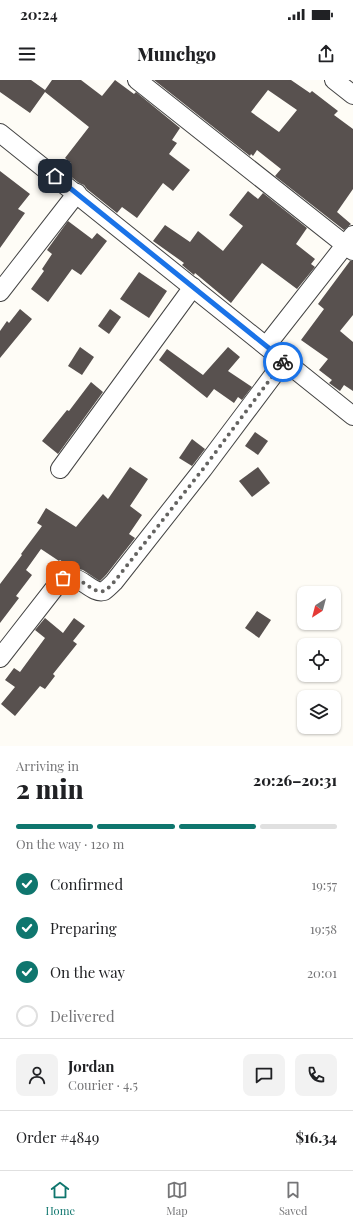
<!DOCTYPE html>
<meta charset="utf-8">
<style>
body{margin:0;font-family:"Playfair Display",serif;background:#f2f2f2;color:#202124;height:100vh;display:flex;flex-direction:column;font-size:15px;white-space:nowrap}
*{box-sizing:border-box;margin:0}
p{font-size:13px;color:#757577}
.icon{flex:none;width:22px;height:22px;fill:none;stroke:currentColor;stroke-width:2;stroke-linecap:round;stroke-linejoin:round}
.map{position:relative;height:666px;overflow:hidden}
.details{display:flex;flex-direction:column;background:#fff;flex:1}
.details>*{flex:none}
.needle{width:26px;rotate:216deg}
.controls{position:absolute;left:297px;top:506px;display:grid;gap:8px}
.controls a{display:grid;place-items:center;width:44px;height:44px;border-radius:8px;background:#fff;box-shadow:0 1px 3px #0004;font-size:20px}
.pin{position:absolute;display:grid;place-items:center;width:34px;height:34px;color:#fff;margin:-17px;border-radius:8px;box-shadow:0 2px 6px #0006}
.courier{position:absolute;display:grid;place-items:center;width:40px;height:40px;margin:-20px;border:3px solid #1a73e8;border-radius:50%;background:#fff;color:#222;box-shadow:0 1px 5px #0007}
.head em{font-style:normal;font-weight:800}
.head div{display:flex;flex-direction:column-reverse}
.head{display:flex;align-items:center;justify-content:space-between;height:68px;padding:0 16px}
h1{font-size:26px;font-weight:800;line-height:30px}
.bar{display:grid;grid-template-columns:repeat(4,1fr);gap:6px 4px;align-content:center;height:48px;padding:0 16px}
.bar i{height:5px;border-radius:3px;background:#e0e0e0}
.bar .on{background:#0f766e}
.bar p{grid-column:span 4}
.line{display:flex;align-items:center;gap:10px;padding:0 16px;border-top:1px solid #e0e0e0}
.line div{flex:1}
.round{display:grid;place-items:center;flex:none;width:42px;height:42px;border-radius:8px;background:#f2f2f2}
ol{padding:0 16px;list-style:none}
li{display:flex;align-items:center;gap:12px;height:44px}
li p{margin-inline-start:auto}
li .icon{padding:4px;border-radius:50%;background:#0f766e;color:#fff;stroke-width:4}
li:last-child{color:#757577}
li i{width:22px;height:22px;border:2px solid #e0e0e0;border-radius:50%}
.status{display:flex;justify-content:space-between;align-items:center;height:28px;padding:0 20px;background:#fff;direction:ltr}
.status svg{height:11px;fill:currentColor}
header{display:flex;justify-content:space-between;align-items:center;height:52px;padding:0 16px;background:#fff;font-size:18px;font-weight:800}
.menu{display:flex;justify-content:space-around;align-items:center;height:56px;border-top:1px solid #e0e0e0;background:#fff;font-size:11px;color:#757577}
.menu a{display:grid;justify-items:center;gap:2px}
.menu .on{color:#0f766e}
.map>svg:first-child{display:block}
.building{fill:#58514f;fill-rule:evenodd}
.lines{fill:none;stroke-linecap:round;stroke-linejoin:round}
.minor-casing{stroke:#444;stroke-width:20}
.minor{stroke:#fff;stroke-width:18}
.done{stroke:#646361;stroke-width:4;stroke-dasharray:0 7.2}
.route{stroke:#1a73e8;stroke-width:5}
</style>
<div class="status"><b>20:24</b><svg viewBox="0 0 49 12"><path d="M0 12V9h3v3zM5 12V6h3v6zM10 12V3h3v9zM15 12V0h3v12zM26 1h20v11H26zM47 4h2v5h-2z"/></svg></div>
<header><svg class="icon" aria-label="menu" viewBox="0 0 24 24"><path d="M4 6h16M4 12h16M4 18h16"/></svg>Munchgo<svg class="icon" aria-label="share" viewBox="0 0 24 24"><path d="M12 15V3M7 8l5-5 5 5M5 13v7h14v-7"/></svg></header>
<div class="map">
<svg width="353" height="666" viewBox="0 0 353 666">
<rect width="100%" height="100%" fill="#fefcf6"/>
<g class="building">
<path d="M 0,0 L 31,0 L 45,10 L 52,0 L 81,0 L 102,16 L 115,0 L 134,14 L 136,12 L 180,48 L 172,60 L 177,63 L 169,74 L 190,90 L 173,111 L 163,103 L 137,138 L 122,127 L 117,133 L 87,109 L 84,105 L 79,103 L 64,91 L 71,83 L 65,78 L 89,47 L 45,12 L 30,33 L 0,12 Z"/>
<path d="M 154,0 L 291,0 L 310,13 L 312,11 L 338,31 L 334,35 L 353,49 L 353,109 L 337,132 L 351,144 L 344,150 L 275,96 L 281,89 L 257,70 L 253,76 L 251,74 L 250,76 ZM 268,10 L 297,30 L 279,52 L 251,32 Z"/>
<path d="M 0,91 L 30,114 L 18,129 L 25,133 L 0,168 Z"/>
<path d="M 248,111 L 258,119 L 263,113 L 307,148 L 296,164 L 315,179 L 311,184 L 315,187 L 297,209 L 262,183 L 231,223 L 195,193 L 194,195 L 182,185 L 184,183 L 153,161 L 165,145 L 190,162 L 198,151 L 223,171 L 243,146 L 229,135 Z"/>
<path d="M 68,141 L 92,159 L 97,153 L 107,161 L 81,195 L 72,189 L 48,222 L 31,209 L 44,191 L 42,189 L 52,174 L 47,170 Z"/>
<path d="M 350,181 L 353,181 L 353,235 L 340,251 L 353,262 L 353,311 L 344,305 L 340,311 L 329,303 L 332,300 L 319,290 L 328,279 L 301,260 L 324,229 L 318,224 Z"/>
<path d="M 139,192 L 167,211 L 149,238 L 120,219 Z"/>
<path d="M 20,229 L 32,239 L 0,278 L 0,251 L 7,241 L 9,243 Z"/>
<path d="M 110,229 L 121,237 L 109,254 L 98,246 Z"/>
<path d="M 80,267 L 94,277 L 82,295 L 68,286 Z"/>
<path d="M 228,267 L 240,277 L 228,291 L 252,307 L 242,320 L 238,317 L 234,323 L 214,309 L 207,318 L 159,280 L 167,269 L 203,295 Z"/>
<path d="M 91,302 L 103,312 L 58,374 L 42,361 L 67,330 L 69,331 Z"/>
<path d="M 255,352 L 268,361 L 258,375 L 245,366 Z"/>
<path d="M 192,359 L 205,369 L 192,386 L 179,378 Z"/>
<path d="M 130,387 L 148,399 L 130,426 L 142,435 L 129,454 L 135,458 L 106,495 L 100,501 L 98,500 L 83,490 L 70,487 L 60,480 L 59,481 L 41,469 L 26,490 L 32,495 L 16,516 L 19,518 L 0,543 L 0,504 L 22,475 L 21,474 L 42,446 L 37,443 L 46,428 L 76,447 L 103,414 L 108,419 Z"/>
<path d="M 258,387 L 270,403 L 252,417 L 239,401 Z"/>
<path d="M 257,531 L 271,540 L 259,558 L 245,548 Z"/>
<path d="M 45,538 L 63,553 L 74,538 L 85,546 L 73,561 L 77,564 L 53,594 L 55,596 L 45,609 L 40,606 L 15,636 L 1,624 L 15,607 L 5,600 L 14,588 L 20,592 L 45,558 L 35,550 Z"/>
</g>
<g class="lines">
<g class="minor-casing">
<g id="minor">
<path d="M 137,0 L 353,171"/>
<path d="M 334,0 L 353,15"/>
<path d="M 0,53 L 353,336"/>
<path d="M 0,212 L 77,113"/>
<path d="M 266,266 L 353,155"/>
<path d="M 60,389 L 193,207"/>
<path d="M 0,578 L 60,501 C 78,488 90,515 104,511 C 107,509 111,505 114,502 L 203,389 L 284,281"/>
</g>
</g>
<use href="#minor" class="minor"/>
</g>
<g class="lines">
<path class="done" d="M 63,498 C 80,493 92,515 104,511 C 108,509 111,505 114,502 L 203,389 L 283,282"/>
<path class="route" d="M 55,96 L 275,273 L 284,281 L 283,282"/>
</g>
</svg>
<div class="controls">
<a><svg class="needle" viewBox="-14 -14 28 28"><path d="M0-13l5 13h-10z" fill="#e53935"/><path d="M0 13l5-13h-10z" fill="#757577"/></svg></a>
<a><svg class="icon" aria-label="locate" viewBox="0 0 24 24"><circle cx="12" cy="12" r="6"/><path d="M12 2v4M12 18v4M2 12h4M18 12h4"/></svg></a>
<a><svg class="icon" aria-label="layers" viewBox="0 0 24 24"><path d="M12 4l9 5-9 5-9-5zM3 14l9 5 9-5"/></svg></a>
</div>
<div class="pin" style="left:63px;top:498px;background:#ea580c"><svg class="icon" aria-label="bag" viewBox="0 0 24 24"><path d="M5 8h14l-1 12H6zM9 8a3 3 0 0 1 6 0"/></svg></div>
<div class="pin" style="left:55px;top:96px;background:#1f2937"><svg class="icon" aria-label="home" viewBox="0 0 24 24"><path d="M3 11l9-7 9 7M6 9v11h12V9"/></svg></div>
<div class="courier" style="left:283px;top:282px"><svg class="icon" aria-label="bike" viewBox="0 0 24 24"><circle cx="6" cy="16" r="4"/><circle cx="18" cy="16" r="4"/><path d="M6 16l4-8h5l3 8M10 8l3 8H6M13 5h3"/></svg></div>
</div>
<section class="details">
<div class="head"><div><h1>2 min</h1><p>Arriving in</p></div><em>20:26–20:31</em></div>
<div class="bar"><i class="on"></i><i class="on"></i><i class="on"></i><i></i><p>On the way · 120 m</p></div>
<ol>
<li><svg class="icon" aria-label="check" viewBox="0 0 24 24"><path d="M5 12l5 5 9-10"/></svg>Confirmed<p>19:57</p></li>
<li><svg class="icon" aria-label="check" viewBox="0 0 24 24"><path d="M5 12l5 5 9-10"/></svg>Preparing<p>19:58</p></li>
<li><svg class="icon" aria-label="check" viewBox="0 0 24 24"><path d="M5 12l5 5 9-10"/></svg>On the way<p>20:01</p></li>
<li><i></i>Delivered</li>
</ol>
<div class="line" style="height:72px"><a class="round"><svg class="icon" aria-label="person" viewBox="0 0 24 24"><circle cx="12" cy="8" r="4"/><path d="M4 21q1-7 8-7t8 7"/></svg></a><div><b>Jordan</b><p>Courier · 4.5</p></div><a class="round"><svg class="icon" aria-label="chat" viewBox="0 0 24 24"><path d="M4 5h16v11H9l-5 4z"/></svg></a><a class="round"><svg class="icon" aria-label="phone" viewBox="0 0 24 24"><path d="M5 4h4l2 5-3 2q2 4 5 5l2-3 5 2v4C11 20 4 13 5 4z"/></svg></a></div>
<div class="line" style="height:52px"><div>Order #4849</div><b>$16.34</b></div>
</section>
<nav class="menu">
<a class="on"><svg class="icon" aria-label="home" viewBox="0 0 24 24"><path d="M3 11l9-7 9 7M6 9v11h12V9"/></svg>Home</a>
<a><svg class="icon" aria-label="map" viewBox="0 0 24 24"><path d="M3 6l6-2 6 2 6-2v14l-6 2-6-2-6 2zM9 4v14M15 6v14"/></svg>Map</a>
<a><svg class="icon" aria-label="saved" viewBox="0 0 24 24"><path d="M7 4h10v16l-5-4-5 4z"/></svg>Saved</a>
</nav>
